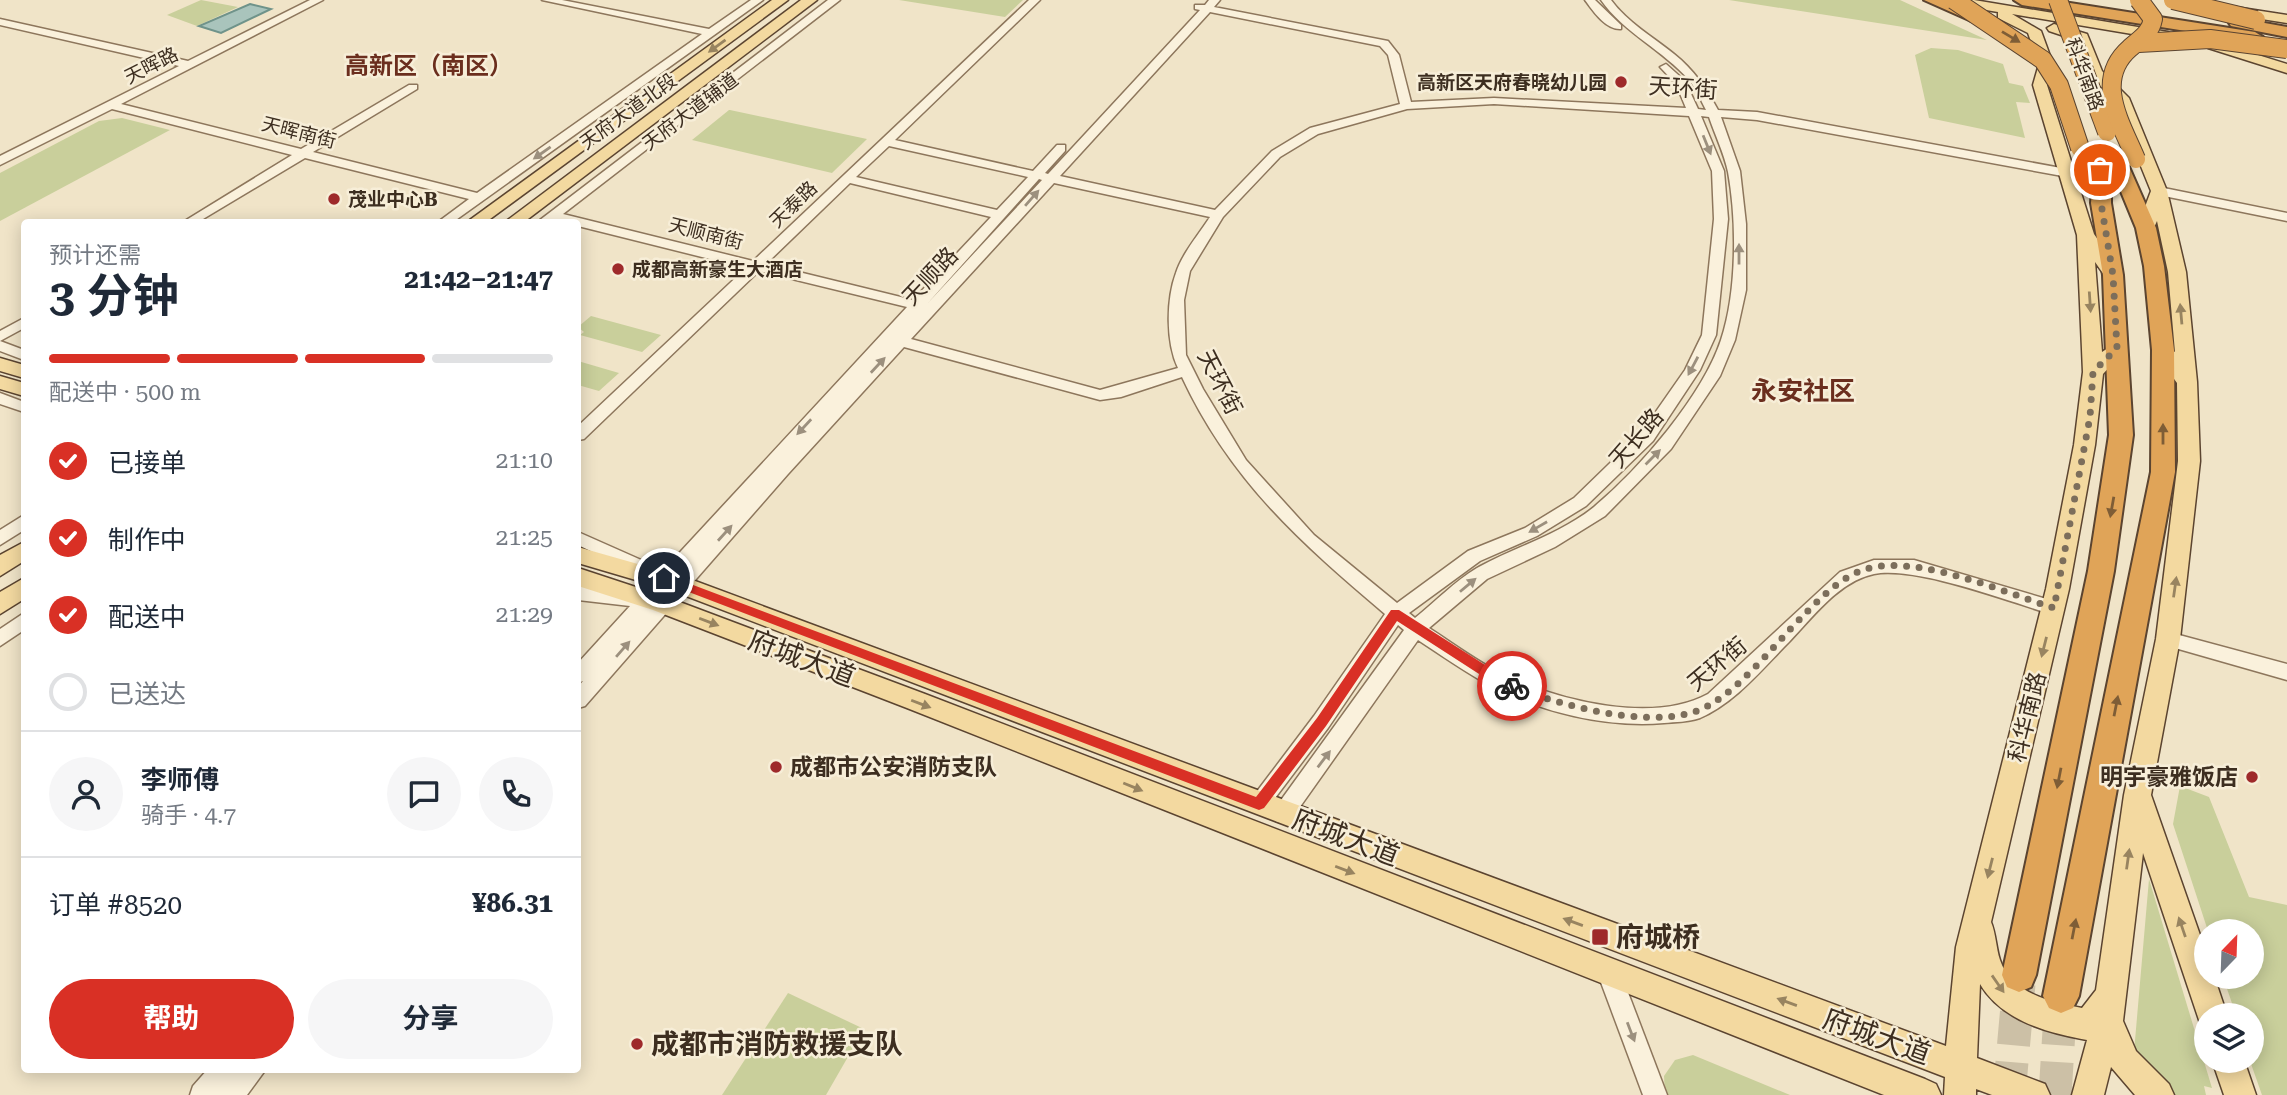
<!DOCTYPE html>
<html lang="zh">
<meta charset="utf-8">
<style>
body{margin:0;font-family:"Roboto Serif","Noto Sans SC",serif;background:#f6f6f7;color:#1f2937;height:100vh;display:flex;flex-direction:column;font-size:26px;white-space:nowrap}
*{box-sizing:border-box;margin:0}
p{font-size:23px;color:#747a83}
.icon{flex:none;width:38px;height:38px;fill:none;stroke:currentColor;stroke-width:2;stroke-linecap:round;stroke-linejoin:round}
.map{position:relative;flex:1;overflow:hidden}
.side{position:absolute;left:21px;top:219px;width:560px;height:854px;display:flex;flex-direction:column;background:#fff;border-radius:7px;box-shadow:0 4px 18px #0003}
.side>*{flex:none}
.needle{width:46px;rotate:23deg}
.tools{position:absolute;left:2194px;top:919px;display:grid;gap:14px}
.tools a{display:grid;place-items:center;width:70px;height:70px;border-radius:50%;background:#fff;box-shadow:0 4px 18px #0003;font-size:35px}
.pin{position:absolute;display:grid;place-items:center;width:60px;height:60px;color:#fff;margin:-30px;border:4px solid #fff;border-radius:50%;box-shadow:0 2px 7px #0007}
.courier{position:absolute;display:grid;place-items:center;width:70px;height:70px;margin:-35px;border:5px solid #d93025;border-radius:50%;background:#fff;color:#222;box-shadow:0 2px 9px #0007}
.headline em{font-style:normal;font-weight:700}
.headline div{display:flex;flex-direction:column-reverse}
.headline{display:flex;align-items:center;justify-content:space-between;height:119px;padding:0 28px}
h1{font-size:46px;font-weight:700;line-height:52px}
.bar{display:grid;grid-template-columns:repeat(4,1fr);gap:10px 7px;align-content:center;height:84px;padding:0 28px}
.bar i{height:9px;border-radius:5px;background:#e0e1e3}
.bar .current{background:#d93025}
.bar p{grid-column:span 4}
.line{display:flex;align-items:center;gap:18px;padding:0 28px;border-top:2px solid #e0e1e3}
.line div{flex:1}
.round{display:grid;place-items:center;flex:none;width:74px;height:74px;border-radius:37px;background:#f6f6f7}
ol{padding:0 28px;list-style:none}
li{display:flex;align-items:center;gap:21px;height:77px}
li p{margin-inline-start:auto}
li .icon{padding:7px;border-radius:50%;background:#d93025;color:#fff;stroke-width:4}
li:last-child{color:#747a83}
li i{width:38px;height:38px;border:4px solid #e0e1e3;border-radius:50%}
.action{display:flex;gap:14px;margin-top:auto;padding:14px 28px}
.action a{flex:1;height:80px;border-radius:42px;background:#d93025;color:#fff;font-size:28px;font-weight:700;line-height:80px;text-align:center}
.action a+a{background:#f6f6f7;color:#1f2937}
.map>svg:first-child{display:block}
.green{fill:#c9cf9b}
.water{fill:#a9c4bc;stroke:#6f938a;stroke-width:2}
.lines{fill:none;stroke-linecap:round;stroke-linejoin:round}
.highway-tunnel{stroke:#ccc0a6;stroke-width:33;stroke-dasharray:33 17;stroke-linecap:butt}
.minor-casing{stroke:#8d765c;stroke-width:3}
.major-casing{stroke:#5b4430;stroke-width:3}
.highway-casing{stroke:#5b4430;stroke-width:4}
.minor{fill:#faf1dc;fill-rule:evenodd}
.major{fill:#f3d9a0;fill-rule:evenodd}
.highway{fill:#e0a458;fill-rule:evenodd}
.highway-bridge-casing{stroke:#5b4430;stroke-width:20;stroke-linecap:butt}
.highway-bridge{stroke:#e0a458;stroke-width:18}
.oneway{fill:#7e5d36}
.oneway2{fill:#988460}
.oneway3{fill:#9c907e}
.route{fill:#d93025}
.done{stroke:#7c6e5b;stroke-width:7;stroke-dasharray:0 12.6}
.poi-dot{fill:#9e2a2b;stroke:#f7eed8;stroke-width:2.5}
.labels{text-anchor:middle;stroke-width:5;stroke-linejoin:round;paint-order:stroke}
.far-street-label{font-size:19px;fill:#3d2e20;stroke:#f7eed8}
.far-poi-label{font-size:19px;font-weight:bold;fill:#3d2e20;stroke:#f7eed8;text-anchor:start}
.street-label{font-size:23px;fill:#3d2e20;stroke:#f7eed8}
.poi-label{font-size:23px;font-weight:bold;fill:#3d2e20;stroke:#f7eed8;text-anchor:start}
.far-district-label{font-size:24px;font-weight:bold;fill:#6b2e1e;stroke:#f7eed8}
.quarter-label{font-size:26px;font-weight:bold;fill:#6b2e1e;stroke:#f7eed8}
.near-street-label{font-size:28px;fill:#3d2e20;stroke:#f7eed8}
.near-poi-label{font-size:28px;font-weight:bold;fill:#3d2e20;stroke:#f7eed8;text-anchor:start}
</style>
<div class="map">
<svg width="2287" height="1095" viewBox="0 0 2287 1095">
<rect width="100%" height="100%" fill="#f0e4c8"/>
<g class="green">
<path d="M 201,0 L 238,7 L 197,26 L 167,15 Z"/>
<path d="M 899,0 L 1023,0 L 1005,17 Z"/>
<path d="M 1729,0 L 1900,0 L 1987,40 Z"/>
<path d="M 1931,48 L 1958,50 L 2003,64 L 2009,83 L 2023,86 L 2030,103 L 2016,102 L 2025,138 L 1929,118 L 1915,55 Z"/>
<path d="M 729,110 L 730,110 L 867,139 L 832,173 L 692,140 Z"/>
<path d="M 122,118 L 170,130 L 0,221 L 0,173 L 99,121 Z"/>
<path d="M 591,316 L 661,335 L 642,352 L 580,335 L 584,332 L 578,327 Z"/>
<path d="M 578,361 L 619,373 L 599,391 L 578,385 Z"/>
<path d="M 2180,786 L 2209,797 L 2249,897 L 2287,905 L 2287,1095 L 2262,1095 L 2250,1061 L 2252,1015 L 2236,1015 L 2223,977 L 2252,976 L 2252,931 L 2208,931 L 2173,824 Z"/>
<path d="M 2149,879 L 2212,1088 L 2204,1086 L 2206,1095 L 2170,1095 L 2134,1052 Z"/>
<path d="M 788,993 L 864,1029 L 826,1095 L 722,1095 Z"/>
<path d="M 1693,1055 L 1790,1095 L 1665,1095 L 1664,1076 L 1675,1060 Z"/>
</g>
<path class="water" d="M 250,4 L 271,9 L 221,33 L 199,26 Z"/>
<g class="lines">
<g class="highway-tunnel">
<path d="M 2009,1095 L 2019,984"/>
<path d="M 2055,1095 L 2061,999"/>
</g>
<g class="minor-casing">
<g id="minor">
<path d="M 310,0 L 323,0 L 121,104 L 301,149 L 409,85 L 417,85 L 417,89 L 313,152 L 477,193 L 702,34 L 542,0 L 562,0 L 709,29 L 751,0 L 763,0 L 453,222 L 438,222 L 469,199 L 305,158 L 198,222 L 183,222 L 292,155 L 112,109 L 0,165 L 0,156 L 179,66 L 0,25 L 0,19 L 188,61 Z"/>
<path d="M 828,0 L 840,0 L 563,214 L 753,261 L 1029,0 L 1040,0 L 895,140 L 1033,171 L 1057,145 L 1065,145 L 1065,151 L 1045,173 L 1048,174 L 1200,10 L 1195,9 L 1195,5 L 1205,5 L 1209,0 L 1220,0 L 1214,7 L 1388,41 L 1399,55 L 1411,102 L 1494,98 L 1686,108 L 1676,84 L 1660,67 L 1666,64 L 1685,81 L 1698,109 L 1706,110 C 1701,100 1696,89 1690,81 C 1663,50 1624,33 1601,0 L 1611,0 C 1627,22 1653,37 1674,54 C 1694,70 1706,88 1718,110 L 1757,112 L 2072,170 L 2074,173 L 2068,177 L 1757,120 L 1721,117 L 1740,171 L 1746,224 L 1746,290 L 1735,340 L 1720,376 L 1671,449 L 1605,516 L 1555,547 L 1487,579 L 1429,628 C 1454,644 1479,663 1506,676 C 1561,701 1653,724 1708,694 L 1840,572 L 1874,560 L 1914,560 L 2060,603 L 2063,608 L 2060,613 L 2054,615 C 2010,602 1917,566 1874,574 C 1839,581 1812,618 1789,642 C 1762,669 1736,702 1700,718 C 1689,722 1675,722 1664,723 C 1606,728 1540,712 1489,685 C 1465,672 1441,655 1418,640 L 1290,821 L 1283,823 L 1276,821 L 1272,814 L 1276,807 L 1404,630 L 1398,625 L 1328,728 L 1266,810 L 1259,813 L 1252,810 L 1249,804 L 1252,798 L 1314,716 L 1385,614 C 1301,543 1230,480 1182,377 L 1121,397 L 1100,400 L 904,347 L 788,474 L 585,706 L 578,708 L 578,687 L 583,681 L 578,683 L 578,663 L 630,606 L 578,600 L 578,586 L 640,595 L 657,577 L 645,577 L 578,545 L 578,532 L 657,567 L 660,572 L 657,577 L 907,307 L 759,271 L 584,439 L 578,440 L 578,426 L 746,268 L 578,226 L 578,222 L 540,220 ZM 1210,12 L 1380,46 L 1388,55 L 1400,104 L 1310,128 L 1272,151 L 1215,210 L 1060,176 ZM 1494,104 L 1689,116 L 1712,171 L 1714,219 L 1702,335 L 1685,370 L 1641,433 L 1574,498 L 1525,528 L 1468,551 L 1397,603 L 1314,535 L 1246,460 L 1203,389 L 1186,355 L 1184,300 L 1190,271 L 1223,217 L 1280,157 L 1318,134 L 1407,109 ZM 1701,116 L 1709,117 C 1715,135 1724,153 1728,172 C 1737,221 1737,292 1721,340 C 1702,397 1639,469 1594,507 C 1559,535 1515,547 1477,568 C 1455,581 1435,602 1415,618 L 1409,613 L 1480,561 L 1537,536 L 1586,506 L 1653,441 L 1700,370 L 1716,335 L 1728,219 L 1724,171 ZM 889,146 L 1028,177 L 997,210 L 856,177 ZM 1039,179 L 1042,180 L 927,304 ZM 850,183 L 991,217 L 913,300 L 766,264 ZM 1054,183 L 1210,217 C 1199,234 1182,254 1176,273 C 1166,300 1166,343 1178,368 L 1100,390 L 911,339 Z"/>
<path d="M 1585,0 L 1595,0 L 1621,25 L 1621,29 C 1606,30 1593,11 1585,0 Z"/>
<path d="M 2159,187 L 2287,213 L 2287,221 L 2154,194 L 2154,188 Z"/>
<path d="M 24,318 L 24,328 L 0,341 L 24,350 L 24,360 L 0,351 L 0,331 Z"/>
<path d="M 0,393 L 24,402 L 24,412 L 0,404 Z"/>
<path d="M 24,515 L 24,530 L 0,545 L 0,530 Z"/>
<path d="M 24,613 L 24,630 L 0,646 L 0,629 Z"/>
<path d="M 2168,632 L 2287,664 L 2287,680 L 2161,644 L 2159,639 L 2161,634 Z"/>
<path d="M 1608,958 L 1616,961 L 1667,1095 L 1643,1095 L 1596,969 L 1600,961 Z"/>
<path d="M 208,1069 L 266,1069 L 247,1095 L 190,1095 L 193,1086 Z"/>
</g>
</g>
<g class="major-casing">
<g id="major">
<path d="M 772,0 L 788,0 L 486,222 L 467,222 Z"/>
<path d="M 801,0 L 817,0 L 524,222 L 505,222 Z"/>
<path d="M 1943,0 L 1974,0 L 2168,32 L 2175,36 L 2168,40 L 2012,14 L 2041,31 L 2053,64 L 2047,85 L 2094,234 L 2122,275 L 2113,280 L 2107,279 L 2095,262 L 2102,352 L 2117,342 L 2127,348 L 2103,374 L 2095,445 L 2069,589 L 1991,922 C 1996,934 1996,948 2000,960 C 2011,993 2052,1003 2082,1008 L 2096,990 L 2124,795 L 2156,639 L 2178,461 L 2177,383 L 2153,350 L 2163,344 L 2175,352 L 2168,272 L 2157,221 L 2152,232 L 2146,233 L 2137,228 L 2151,191 L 2114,100 L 2088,73 L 2076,40 L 2049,31 L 2047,28 L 2054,24 L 2087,34 L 2102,71 L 2129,98 L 2167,191 L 2186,272 L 2197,382 L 2200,461 L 2180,639 L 2151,795 L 2207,955 L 2207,976 L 2214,976 L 2227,1015 L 2207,1015 L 2207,1028 L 2201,1026 L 2143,853 L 2123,1021 L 2136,1051 L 2169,1084 L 2174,1095 L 2135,1095 L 2111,1067 L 2104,1095 L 2072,1095 L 2087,1040 C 2048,1033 2002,1021 1980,984 L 1977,1058 L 2045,1084 L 2050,1095 L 1992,1095 L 1976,1089 L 1976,1095 L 1944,1095 L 1945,1077 L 673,591 L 578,563 L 578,547 L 687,578 L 1946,1046 L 1956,947 L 2046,589 L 2074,445 L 2083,372 L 2077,235 L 2033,85 L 2039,64 L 2028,33 L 1998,18 L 1998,12 L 1950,4 Z"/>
<path d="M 2235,7 L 2287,15 L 2287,23 L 2230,14 L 2228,11 Z"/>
<path d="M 2213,41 L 2287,64 L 2287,73 L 2208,48 L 2206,45 Z"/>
<path d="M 0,358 L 24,365 L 24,378 L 0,371 Z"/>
<path d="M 0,376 L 24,383 L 24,396 L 0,389 Z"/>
<path d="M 24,542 L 24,561 L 0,576 L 0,555 Z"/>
<path d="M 578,568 L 669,598 L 925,694 L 1925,1079 L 1936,1084 L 1941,1095 L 1884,1095 L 907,708 L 653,610 L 578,586 Z"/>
<path d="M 24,578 L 24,599 L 0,614 L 0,592 Z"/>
<path d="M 2212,1060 L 2244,1060 L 2256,1095 L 2224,1095 Z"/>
</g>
</g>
<g class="highway-casing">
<g id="highway">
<path d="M 1924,0 L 1946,0 L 1983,17 L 1975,22 L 1969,20 Z"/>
<path d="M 2014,0 L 2051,0 L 2255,32 L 2263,37 L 2255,42 L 2022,5 Z"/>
<path d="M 2237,18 L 2287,27 L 2287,37 L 2231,26 L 2229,23 Z"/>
<path d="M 2095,152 L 2102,154 L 2111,176 L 2111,203 L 2123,275 L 2133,435 L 2114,571 L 2036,975 L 2031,987 L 2019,992 L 2007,987 L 2002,975 L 2088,571 L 2109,435 L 2103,275 L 2091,203 L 2093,176 L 2086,158 Z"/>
<path d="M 2117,154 L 2126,160 L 2156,228 L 2164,266 L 2174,350 L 2175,472 L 2079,996 L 2073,1008 L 2061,1013 L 2049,1008 L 2043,996 L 2151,472 L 2152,350 L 2144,266 L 2136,228 L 2108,160 Z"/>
</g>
</g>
<use href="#minor" class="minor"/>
<use href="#major" class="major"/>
<use href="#highway" class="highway"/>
<g class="highway-bridge-casing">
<g id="highway-bridge">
<path d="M 1954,0 L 2043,60 L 2059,85 L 2080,148"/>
<path d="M 2058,0 L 2107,132"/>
<path d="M 2173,0 L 2256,20"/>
<path d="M 2139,43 L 2210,39 L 2287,49"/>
<path d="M 2136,159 C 2121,123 2093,80 2130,48 C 2141,38 2150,34 2153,19 L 2139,0"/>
</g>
</g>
<use href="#highway-bridge" class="highway-bridge"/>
</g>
<defs><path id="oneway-solid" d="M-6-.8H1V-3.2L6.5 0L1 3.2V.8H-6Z" transform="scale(1.75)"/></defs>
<g class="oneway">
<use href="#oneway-solid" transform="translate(2011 37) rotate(31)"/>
<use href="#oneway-solid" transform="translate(2163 434) rotate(-90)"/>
<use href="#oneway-solid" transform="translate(2112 507) rotate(100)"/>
<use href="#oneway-solid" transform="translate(2116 706) rotate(-79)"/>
<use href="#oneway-solid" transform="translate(2059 778) rotate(101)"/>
<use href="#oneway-solid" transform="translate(2074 929) rotate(-79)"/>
</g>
<g class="oneway2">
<use href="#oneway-solid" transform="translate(717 46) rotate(144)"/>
<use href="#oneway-solid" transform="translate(2090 302) rotate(86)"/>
<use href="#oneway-solid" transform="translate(2181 314) rotate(-95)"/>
<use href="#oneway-solid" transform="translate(2175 587) rotate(-82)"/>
<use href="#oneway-solid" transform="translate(709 622) rotate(21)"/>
<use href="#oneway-solid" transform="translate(2044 647) rotate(104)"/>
<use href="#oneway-solid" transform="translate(921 704) rotate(21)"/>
<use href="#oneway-solid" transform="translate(1133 787) rotate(22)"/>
<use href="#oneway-solid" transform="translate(2128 859) rotate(-82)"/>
<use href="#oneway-solid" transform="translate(1990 868) rotate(104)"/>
<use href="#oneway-solid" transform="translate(1345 870) rotate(21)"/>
<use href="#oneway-solid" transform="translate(1573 922) rotate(-160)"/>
<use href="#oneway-solid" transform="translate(2182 927) rotate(-109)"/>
<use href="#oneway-solid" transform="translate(1998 984) rotate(55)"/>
<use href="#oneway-solid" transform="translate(1787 1002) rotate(-160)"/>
</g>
<g class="oneway3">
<use href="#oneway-solid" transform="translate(1707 145) rotate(68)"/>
<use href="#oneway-solid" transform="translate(542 153) rotate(145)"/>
<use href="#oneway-solid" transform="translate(1032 198) rotate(-49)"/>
<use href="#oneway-solid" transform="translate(1739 254) rotate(-90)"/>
<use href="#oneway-solid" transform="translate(878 365) rotate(-47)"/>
<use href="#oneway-solid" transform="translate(1693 366) rotate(118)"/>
<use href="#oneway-solid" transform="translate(804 427) rotate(133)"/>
<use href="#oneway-solid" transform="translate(1653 457) rotate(-45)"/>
<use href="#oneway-solid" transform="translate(1538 527) rotate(150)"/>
<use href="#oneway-solid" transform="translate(725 533) rotate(-48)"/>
<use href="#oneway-solid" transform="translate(1468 585) rotate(-40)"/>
<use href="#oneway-solid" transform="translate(623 649) rotate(-49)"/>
<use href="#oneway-solid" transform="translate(1324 759) rotate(-53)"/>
<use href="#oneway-solid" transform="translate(1631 1032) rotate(69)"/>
</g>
<path class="route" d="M 664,574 L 1256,797 L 1317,718 L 1391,610 L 1399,610 L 1518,686 L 1512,691 L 1493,683 L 1397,621 L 1326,726 L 1264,808 L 1259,810 L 660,581 L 658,578 Z"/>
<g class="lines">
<path class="done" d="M 1512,686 C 1558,705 1644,728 1694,712 C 1732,700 1773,646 1801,618 C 1822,597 1843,573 1874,567 C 1927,558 2003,592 2054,608 L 2090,417 L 2093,372 L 2117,348 L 2113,275 L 2101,203 L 2100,170"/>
</g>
<g class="poi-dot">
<circle cx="1621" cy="82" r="7"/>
<circle cx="334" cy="199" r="7"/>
<circle cx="618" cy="269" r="7"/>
<circle cx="776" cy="767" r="7"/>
<circle cx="2252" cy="777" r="7"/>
<rect x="1591" y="928" width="18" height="18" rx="3.5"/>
<circle cx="637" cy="1044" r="7"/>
</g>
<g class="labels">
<g class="far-street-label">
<text transform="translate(151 65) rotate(-27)" y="7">天晖路</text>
<text transform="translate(2085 74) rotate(70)" y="7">科华南路</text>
<text transform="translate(628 111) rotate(-36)" y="7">天府大道北段</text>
<text transform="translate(690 111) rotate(-37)" y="7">天府大道辅道</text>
<text transform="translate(299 132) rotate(14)" y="7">天晖南街</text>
<text transform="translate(793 204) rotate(-44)" y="7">天泰路</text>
<text transform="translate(706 233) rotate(14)" y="7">天顺南街</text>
</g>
<g class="far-poi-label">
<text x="1607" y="89" text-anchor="end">高新区天府春晓幼儿园</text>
<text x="348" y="206">茂业中心B</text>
<text x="632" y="276">成都高新豪生大酒店</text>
</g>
<g class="street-label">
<text transform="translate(1683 88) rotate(4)" y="8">天环街</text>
<text transform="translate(930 276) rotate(-47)" y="8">天顺路</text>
<text transform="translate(1220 382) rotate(63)" y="8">天环街</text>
<text transform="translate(1636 438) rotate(-49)" y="8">天长路</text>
<text transform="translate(1717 664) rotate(-40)" y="8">天环街</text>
<text transform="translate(2027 717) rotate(-76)" y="8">科华南路</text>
</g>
<g class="poi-label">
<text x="790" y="775">成都市公安消防支队</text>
<text x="2238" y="785" text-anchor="end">明宇豪雅饭店</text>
</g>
<g class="far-district-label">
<text x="429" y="74">高新区（南区）</text>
</g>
<g class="quarter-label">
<text x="1803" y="400">永安社区</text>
</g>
<g class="near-street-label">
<text transform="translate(802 658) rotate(21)" y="10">府城大道</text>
<text transform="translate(1346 837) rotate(21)" y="10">府城大道</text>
<text transform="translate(1877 1036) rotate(20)" y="10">府城大道</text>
</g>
<g class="near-poi-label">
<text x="1616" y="947">府城桥</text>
<text x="651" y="1054">成都市消防救援支队</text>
</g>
</g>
</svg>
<div class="tools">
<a><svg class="needle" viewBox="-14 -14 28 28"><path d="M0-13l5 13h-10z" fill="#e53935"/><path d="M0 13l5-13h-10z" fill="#747a83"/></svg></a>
<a><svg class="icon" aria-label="layers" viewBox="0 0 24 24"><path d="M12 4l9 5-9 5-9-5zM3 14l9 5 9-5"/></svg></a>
</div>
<div class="pin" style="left:2100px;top:170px;background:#ea580c"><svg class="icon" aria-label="bag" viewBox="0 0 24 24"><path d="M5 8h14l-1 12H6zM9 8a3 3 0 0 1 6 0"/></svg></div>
<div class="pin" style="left:664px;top:578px;background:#1f2937"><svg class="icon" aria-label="home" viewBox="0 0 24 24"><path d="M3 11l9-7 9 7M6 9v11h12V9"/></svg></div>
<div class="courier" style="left:1512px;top:686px"><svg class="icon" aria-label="bike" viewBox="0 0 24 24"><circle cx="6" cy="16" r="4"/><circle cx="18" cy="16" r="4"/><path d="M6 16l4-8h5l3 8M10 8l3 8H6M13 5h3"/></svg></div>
<section class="side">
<div class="headline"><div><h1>3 分钟</h1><p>预计还需</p></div><em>21:42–21:47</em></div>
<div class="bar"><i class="current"></i><i class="current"></i><i class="current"></i><i></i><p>配送中 · 500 m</p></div>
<ol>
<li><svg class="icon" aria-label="check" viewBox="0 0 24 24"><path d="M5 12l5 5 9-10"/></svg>已接单<p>21:10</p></li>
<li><svg class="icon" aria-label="check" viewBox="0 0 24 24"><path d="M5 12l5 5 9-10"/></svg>制作中<p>21:25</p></li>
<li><svg class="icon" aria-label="check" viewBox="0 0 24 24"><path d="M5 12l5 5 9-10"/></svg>配送中<p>21:29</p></li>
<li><i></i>已送达</li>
</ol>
<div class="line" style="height:126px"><a class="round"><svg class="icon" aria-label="person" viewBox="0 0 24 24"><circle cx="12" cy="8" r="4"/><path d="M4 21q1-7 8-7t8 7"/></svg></a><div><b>李师傅</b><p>骑手 · 4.7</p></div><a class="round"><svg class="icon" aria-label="chat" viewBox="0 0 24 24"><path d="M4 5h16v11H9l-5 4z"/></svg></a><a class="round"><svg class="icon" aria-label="phone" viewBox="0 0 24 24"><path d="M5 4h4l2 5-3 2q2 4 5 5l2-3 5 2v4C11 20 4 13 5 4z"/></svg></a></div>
<div class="line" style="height:91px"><div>订单 #8520</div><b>¥86.31</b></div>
<div class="action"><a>帮助</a><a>分享</a></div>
</section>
</div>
